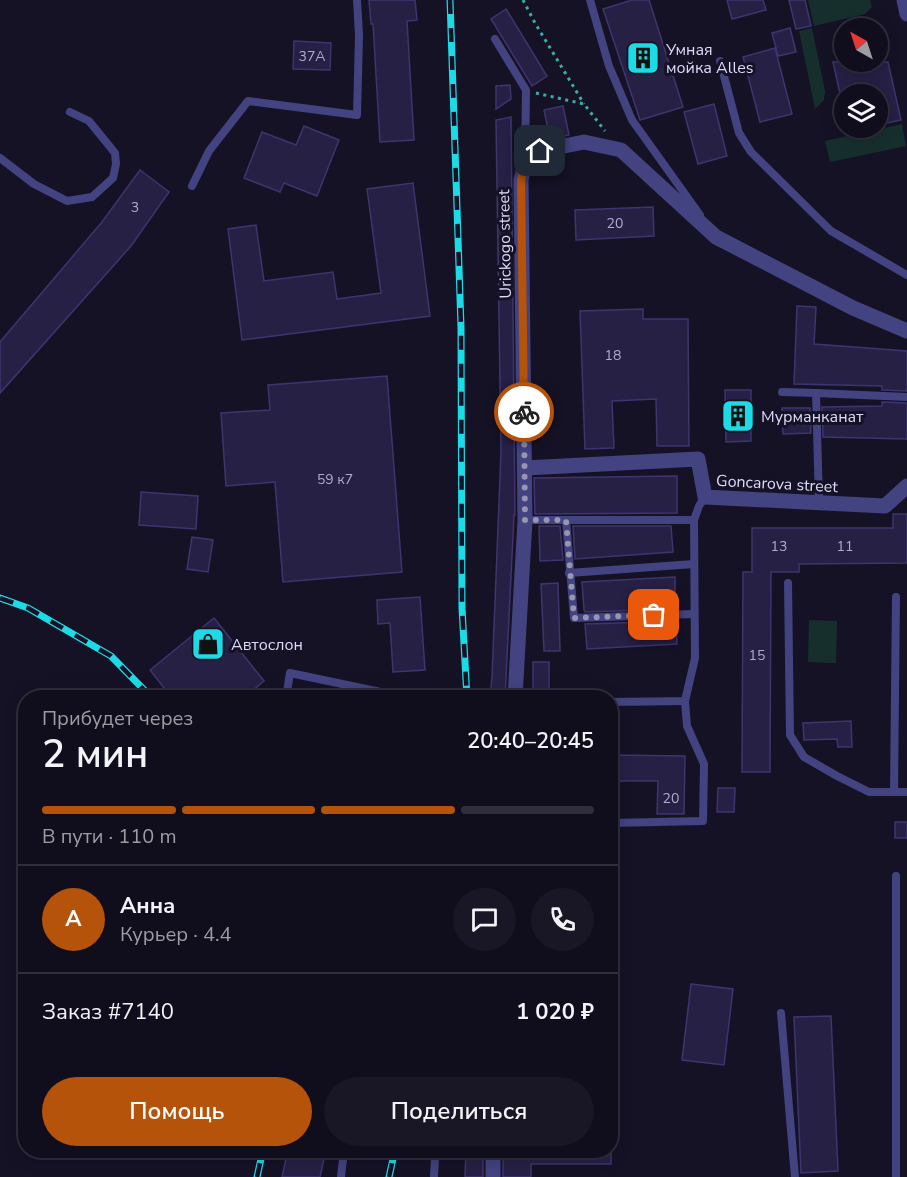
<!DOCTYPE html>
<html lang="ru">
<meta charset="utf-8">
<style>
body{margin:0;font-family:"Nunito Sans",sans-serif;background:#191725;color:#f1f3f6;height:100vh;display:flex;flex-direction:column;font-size:22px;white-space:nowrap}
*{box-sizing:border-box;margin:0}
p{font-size:20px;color:#9c9ca3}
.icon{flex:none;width:33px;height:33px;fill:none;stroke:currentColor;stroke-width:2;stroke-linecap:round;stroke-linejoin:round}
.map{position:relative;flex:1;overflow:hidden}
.details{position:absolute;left:18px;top:690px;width:600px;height:468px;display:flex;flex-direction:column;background:#100e1c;border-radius:24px;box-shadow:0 3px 15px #0003,0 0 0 2px #302e3b}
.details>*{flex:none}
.needle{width:39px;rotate:321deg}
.tools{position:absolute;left:834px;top:18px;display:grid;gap:12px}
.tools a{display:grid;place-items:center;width:54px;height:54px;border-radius:50%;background:#100e1c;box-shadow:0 3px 15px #0003,0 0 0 2px #302e3b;font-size:30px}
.pin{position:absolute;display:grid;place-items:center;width:51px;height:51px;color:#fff;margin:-26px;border-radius:12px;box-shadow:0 3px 9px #0006}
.courier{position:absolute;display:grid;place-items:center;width:60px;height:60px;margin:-30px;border:4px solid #b45309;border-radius:50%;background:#fff;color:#222;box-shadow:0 2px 8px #0007}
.summary em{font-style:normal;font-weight:600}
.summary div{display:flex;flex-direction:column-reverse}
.summary{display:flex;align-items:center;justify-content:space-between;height:102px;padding:0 24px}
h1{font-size:39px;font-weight:600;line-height:45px}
.bar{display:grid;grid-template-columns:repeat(4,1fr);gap:9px 6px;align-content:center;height:72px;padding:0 24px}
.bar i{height:8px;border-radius:4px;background:#302e3b}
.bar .current{background:#b45309}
.bar p{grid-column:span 4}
.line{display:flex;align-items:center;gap:15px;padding:0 24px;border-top:2px solid #302e3b}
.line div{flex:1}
.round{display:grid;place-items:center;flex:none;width:63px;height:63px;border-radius:32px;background:#191725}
.cta{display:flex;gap:12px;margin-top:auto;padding:12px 24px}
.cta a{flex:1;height:69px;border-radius:36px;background:#b45309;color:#fff;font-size:24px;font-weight:600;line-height:69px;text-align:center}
.cta a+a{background:#191725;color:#f1f3f6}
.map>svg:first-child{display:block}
.green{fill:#162f2d}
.building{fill:#262045;stroke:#3e356f;stroke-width:1.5}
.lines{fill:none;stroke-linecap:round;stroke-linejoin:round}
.path{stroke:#3dada2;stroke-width:3;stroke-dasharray:3 4.5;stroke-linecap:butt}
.lane{stroke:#424380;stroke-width:8}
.street{stroke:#424380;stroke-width:15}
.rail-casing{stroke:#1cdbe7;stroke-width:7}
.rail{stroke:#151226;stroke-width:4.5;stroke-dasharray:14;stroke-linecap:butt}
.done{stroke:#9795b0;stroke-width:6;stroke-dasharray:0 10.8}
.route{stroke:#b45309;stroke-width:8}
.labels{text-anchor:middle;stroke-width:6;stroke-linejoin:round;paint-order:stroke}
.number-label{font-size:14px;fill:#afacce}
.poi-label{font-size:16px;fill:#dddbfb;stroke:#151226;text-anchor:start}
.street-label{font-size:16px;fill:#dddbfb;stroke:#151226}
</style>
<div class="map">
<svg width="907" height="1177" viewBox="0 0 907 1177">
<rect width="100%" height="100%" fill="#151226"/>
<g class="green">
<path d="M 808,0 L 870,0 L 872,7 L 865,14 L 814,26 Z"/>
<path d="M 812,28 L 825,91 L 824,100 L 815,109 L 799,31 Z"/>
<path d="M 902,124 L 906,146 L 830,162 L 825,141 Z"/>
<path d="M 809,620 L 837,621 L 836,663 L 808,662 Z"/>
</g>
<g class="building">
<path d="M 369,0 L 415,0 L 417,20 L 407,21 L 414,140 L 380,142 L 373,24 L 371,24 Z"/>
<path d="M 632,0 L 649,0 L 683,107 L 640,120 L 603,9 Z"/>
<path d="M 727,0 L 763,0 L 766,10 L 732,19 Z"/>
<path d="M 789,0 L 805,0 L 811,26 L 796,29 Z"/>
<path d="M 506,9 L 547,76 L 532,86 L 491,19 Z"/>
<path d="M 790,28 L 796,52 L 778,56 L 772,33 Z"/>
<path d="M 294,41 L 331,43 L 330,70 L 293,69 Z"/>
<path d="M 775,48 L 792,114 L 760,122 L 743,57 Z"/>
<path d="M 833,62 L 888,62 L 901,120 L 878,125 L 878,94 L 840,94 Z"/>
<path d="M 510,85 L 511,99 L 496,109 L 496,86 Z"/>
<path d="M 714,104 L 727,156 L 698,164 L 684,112 Z"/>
<path d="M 563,106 L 569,135 L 550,139 L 544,110 Z"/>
<path d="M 511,117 L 515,515 L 514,515 L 505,698 L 490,698 L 492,677 L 501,452 L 496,120 Z"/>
<path d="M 304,126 L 339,140 L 317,196 L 284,183 L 280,192 L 244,178 L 262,132 L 296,145 Z"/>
<path d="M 140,170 L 169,192 L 131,246 L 0,393 L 0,342 L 102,222 Z"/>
<path d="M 413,183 L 430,316 L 242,340 L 228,229 L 256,225 L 264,281 L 333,272 L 337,299 L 381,293 L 367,189 Z"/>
<path d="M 653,207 L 654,236 L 576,240 L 575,210 Z"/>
<path d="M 797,306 L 816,307 L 814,344 L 907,351 L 907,391 L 882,390 L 882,386 L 794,384 Z"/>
<path d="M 643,309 L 643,319 L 688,319 L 689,446 L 657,446 L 656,399 L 612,401 L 614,448 L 585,449 L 580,311 Z"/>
<path d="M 387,376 L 402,572 L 283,582 L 275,482 L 226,486 L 221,413 L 270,410 L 268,385 Z"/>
<path d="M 725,390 L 751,390 L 751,441 L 726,442 Z"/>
<path d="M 882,402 L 907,403 L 907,439 L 823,437 L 822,407 L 882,406 Z"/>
<path d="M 782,408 L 810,408 L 811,433 L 783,434 Z"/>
<path d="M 677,476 L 677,513 L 535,514 L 534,478 Z"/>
<path d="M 141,492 L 198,496 L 196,529 L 139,525 Z"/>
<path d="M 893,514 L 907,514 L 907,563 L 799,564 L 799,572 L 771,572 L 770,772 L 742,772 L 743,572 L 752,572 L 752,528 L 893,528 Z"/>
<path d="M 539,526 L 560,526 L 563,560 L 540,561 Z"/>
<path d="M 573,526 L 671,526 L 673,552 L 575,559 Z"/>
<path d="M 192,537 L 213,540 L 208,572 L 187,569 Z"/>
<path d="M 675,577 L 675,609 L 585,612 L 584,610 L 582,582 Z"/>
<path d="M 558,583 L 560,651 L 544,651 L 541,584 Z"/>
<path d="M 420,597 L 425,670 L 393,672 L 390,623 L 378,624 L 377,600 Z"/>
<path d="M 214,618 L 264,681 L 244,698 L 172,698 L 150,670 Z"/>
<path d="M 676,621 L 677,644 L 587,649 L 585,624 Z"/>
<rect x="533" y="662" width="16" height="36"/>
<path d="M 851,721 L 852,747 L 838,747 L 837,739 L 804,740 L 803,723 Z"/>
<path d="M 610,755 L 685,756 L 684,814 L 657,814 L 658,781 L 610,781 Z"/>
<path d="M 718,788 L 735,788 L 734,812 L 717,812 Z"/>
<rect x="895" y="822" width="12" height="16"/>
<path d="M 691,984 L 733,989 L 724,1065 L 682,1060 Z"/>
<path d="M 831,1016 L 838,1171 L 801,1173 L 794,1017 Z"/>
<path d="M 288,1150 L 326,1150 L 320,1177 L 282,1177 Z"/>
<path d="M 466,1150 L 483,1150 L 483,1177 L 465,1177 Z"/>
<path d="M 503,1150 L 611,1150 L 611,1164 L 531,1164 L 531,1177 L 503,1177 Z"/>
</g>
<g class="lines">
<g class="path">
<path d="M 523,0 L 535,23 L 584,104"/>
<path d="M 536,93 L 584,104 L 605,131"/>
</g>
<g class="lane">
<path d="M 590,0 L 609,66 L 632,120 L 700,215"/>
<path d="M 495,39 L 526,90 L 525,163"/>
<path d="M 720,61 L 739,133 L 751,152 L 831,231 L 907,275"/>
<path d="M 0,158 L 34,184 L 67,201 L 92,197 L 113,178 L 116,164 L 115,153 L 89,121 L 70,112"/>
<path d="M 192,186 L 209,151 L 248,101 L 357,115 L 359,35 L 357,0"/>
<path d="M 782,392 L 816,393"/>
<path d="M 819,503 L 816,393 L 907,397"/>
<path d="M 525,520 L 566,520"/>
<path d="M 569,573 L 694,564"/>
<path d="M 788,583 L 790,735 L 804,757 L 837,776 L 869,792 L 907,792"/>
<path d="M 694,614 L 574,618 L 566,520 L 694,520"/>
<path d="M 286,698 L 290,673 L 409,698"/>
<path d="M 610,702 L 685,701 L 695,658 L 694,520 L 699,506 L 705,497"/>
<path d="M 894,792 L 896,597"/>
<path d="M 610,823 L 703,821 L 704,764 L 687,726 L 685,701"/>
<path d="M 896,876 L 896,1177"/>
<path d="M 781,1013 L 795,1177"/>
<path d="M 341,1177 L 344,1150"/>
<path d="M 434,1177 L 435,1158"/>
</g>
<g class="street">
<path d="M 904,0 L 907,14"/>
<path d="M 525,468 L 698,459 L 705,497 L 885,506 L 907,486"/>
<path d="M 515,698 L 525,520 L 521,180 L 525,163 L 540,151 L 584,142 L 621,150 L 716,237 L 853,308 L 907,331"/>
<path d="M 493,1177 L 493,1150"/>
</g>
<g class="rail-casing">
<g id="rail">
<path d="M 450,0 L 461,327 L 462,608 L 467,698"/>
<path d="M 0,598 L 28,608 L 111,656 L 152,698"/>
<path d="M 257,1177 L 263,1150"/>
<path d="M 389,1177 L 395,1150"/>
</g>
</g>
<use href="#rail" class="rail"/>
</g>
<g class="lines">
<path class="done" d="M 524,412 L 525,520 L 566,520 L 574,618 L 654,615"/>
<path class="route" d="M 524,412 L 521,180 L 525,163 L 540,151"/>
</g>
<defs>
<g id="building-square" transform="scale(1.725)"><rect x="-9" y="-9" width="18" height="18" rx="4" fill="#1cdbe7" stroke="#151226"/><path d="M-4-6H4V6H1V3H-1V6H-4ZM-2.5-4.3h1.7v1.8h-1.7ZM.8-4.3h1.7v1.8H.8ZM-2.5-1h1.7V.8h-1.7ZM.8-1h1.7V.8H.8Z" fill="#111"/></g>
<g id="shop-square" transform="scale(1.725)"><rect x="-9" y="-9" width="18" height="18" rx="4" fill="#1cdbe7" stroke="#151226"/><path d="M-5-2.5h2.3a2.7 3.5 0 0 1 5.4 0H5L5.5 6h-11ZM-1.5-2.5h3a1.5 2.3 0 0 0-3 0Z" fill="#111"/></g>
</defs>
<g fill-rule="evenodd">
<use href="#building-square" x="643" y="58"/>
<use href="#building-square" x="738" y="416"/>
<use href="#shop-square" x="208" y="644"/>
</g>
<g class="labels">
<g class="number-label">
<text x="312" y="61">37А</text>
<text x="135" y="212">3</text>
<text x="615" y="228">20</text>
<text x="613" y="360">18</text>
<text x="335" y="484">59 к7</text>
<text x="779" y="551">13</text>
<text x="845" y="551">11</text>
<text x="757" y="660">15</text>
<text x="671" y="803">20</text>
</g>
<g class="poi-label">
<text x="666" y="55">Умная<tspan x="666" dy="18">мойка Alles</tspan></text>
<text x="761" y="422">Мурманканат</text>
<text x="231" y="650">Автослон</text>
</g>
<g class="street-label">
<text transform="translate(504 244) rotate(-91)" y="6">Urickogo street</text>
<text transform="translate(777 483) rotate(3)" y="6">Goncarova street</text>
</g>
</g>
</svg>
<div class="tools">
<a><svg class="needle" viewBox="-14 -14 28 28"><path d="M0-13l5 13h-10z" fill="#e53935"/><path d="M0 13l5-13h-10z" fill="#9c9ca3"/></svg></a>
<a><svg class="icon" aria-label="layers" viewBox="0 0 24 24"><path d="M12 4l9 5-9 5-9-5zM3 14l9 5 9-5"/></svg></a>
</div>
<div class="pin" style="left:654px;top:615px;background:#ea580c"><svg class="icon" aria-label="bag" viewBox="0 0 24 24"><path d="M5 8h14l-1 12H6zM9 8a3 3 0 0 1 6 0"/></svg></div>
<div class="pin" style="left:540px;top:151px;background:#1f2937"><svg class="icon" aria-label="home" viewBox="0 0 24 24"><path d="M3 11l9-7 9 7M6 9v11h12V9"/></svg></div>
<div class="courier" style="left:524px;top:412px"><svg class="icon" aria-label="bike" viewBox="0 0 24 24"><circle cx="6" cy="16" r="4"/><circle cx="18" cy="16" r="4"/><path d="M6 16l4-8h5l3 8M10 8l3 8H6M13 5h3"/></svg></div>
<section class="details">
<div class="summary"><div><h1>2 мин</h1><p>Прибудет через</p></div><em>20:40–20:45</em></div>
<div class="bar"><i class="current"></i><i class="current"></i><i class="current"></i><i></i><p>В пути · 110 m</p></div>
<div class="line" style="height:108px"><b class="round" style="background:#b45309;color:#fff">А</b><div><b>Анна</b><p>Курьер · 4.4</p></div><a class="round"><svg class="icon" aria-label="chat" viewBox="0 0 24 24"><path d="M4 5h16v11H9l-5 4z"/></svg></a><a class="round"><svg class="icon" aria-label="phone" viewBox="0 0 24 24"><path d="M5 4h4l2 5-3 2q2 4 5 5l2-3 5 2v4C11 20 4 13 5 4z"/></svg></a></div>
<div class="line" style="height:78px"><div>Заказ #7140</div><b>1 020 ₽</b></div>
<div class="cta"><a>Помощь</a><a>Поделиться</a></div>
</section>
</div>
